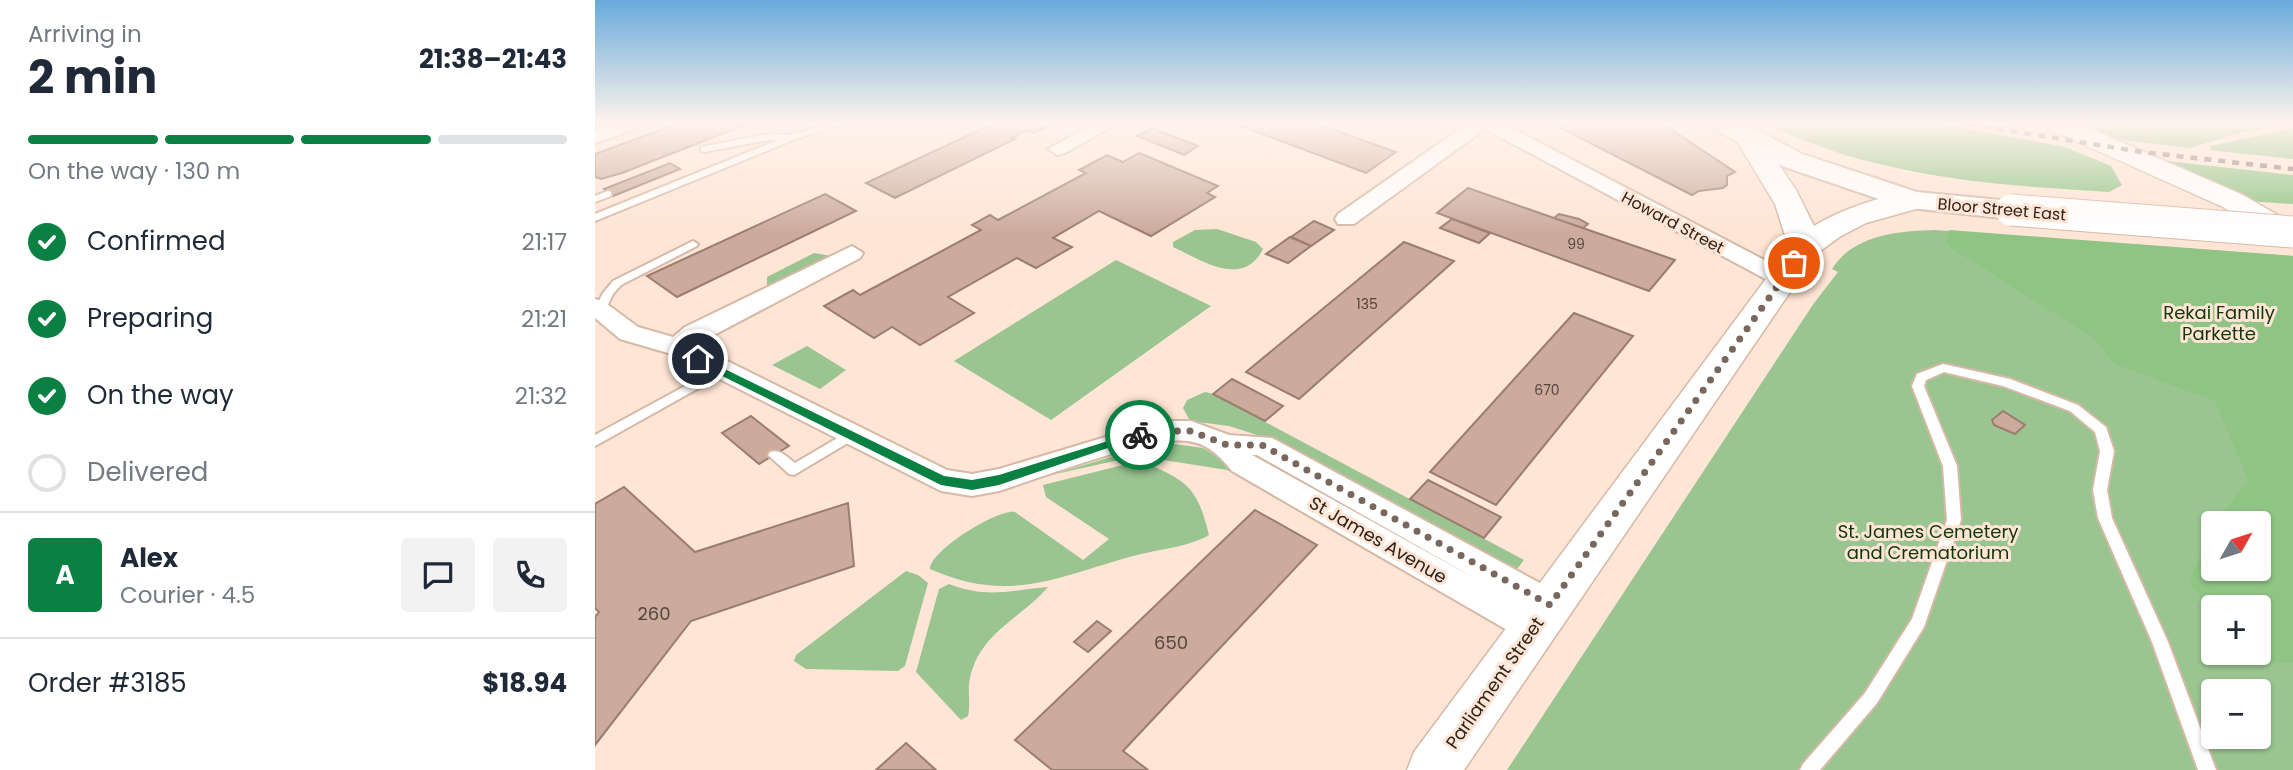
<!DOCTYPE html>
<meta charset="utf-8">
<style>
body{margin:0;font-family:Poppins,sans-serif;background:#f2f2f3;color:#1f2937;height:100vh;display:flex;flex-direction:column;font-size:26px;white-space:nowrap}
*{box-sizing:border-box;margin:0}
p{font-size:23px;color:#747a83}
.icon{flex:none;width:38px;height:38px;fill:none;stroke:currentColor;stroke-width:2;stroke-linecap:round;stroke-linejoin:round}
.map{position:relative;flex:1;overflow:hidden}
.sheet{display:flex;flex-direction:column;background:#fff;width:595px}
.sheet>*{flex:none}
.needle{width:46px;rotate:51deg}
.fabs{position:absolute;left:1606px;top:511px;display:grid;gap:14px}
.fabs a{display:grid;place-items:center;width:70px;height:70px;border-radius:7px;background:#fff;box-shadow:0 2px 5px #0004;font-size:35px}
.pin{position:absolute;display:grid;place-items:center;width:60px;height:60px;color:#fff;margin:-30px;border:4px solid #fff;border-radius:50%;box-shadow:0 2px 7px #0007}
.courier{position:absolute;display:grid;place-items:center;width:70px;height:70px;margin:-35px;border:5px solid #0b8043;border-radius:50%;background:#fff;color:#222;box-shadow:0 2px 9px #0007}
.head em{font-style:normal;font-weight:700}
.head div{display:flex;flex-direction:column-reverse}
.head{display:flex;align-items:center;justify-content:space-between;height:119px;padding:0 28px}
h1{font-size:46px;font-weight:700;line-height:52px}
.bar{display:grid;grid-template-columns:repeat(4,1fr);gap:10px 7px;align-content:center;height:84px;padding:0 28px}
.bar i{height:9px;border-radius:5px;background:#e0e1e3}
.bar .selected{background:#0b8043}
.bar p{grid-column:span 4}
.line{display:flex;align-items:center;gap:18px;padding:0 28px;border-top:2px solid #e0e1e3}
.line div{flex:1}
.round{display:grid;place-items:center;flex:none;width:74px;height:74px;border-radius:7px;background:#f2f2f3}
ol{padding:0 28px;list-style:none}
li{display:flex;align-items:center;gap:21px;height:77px}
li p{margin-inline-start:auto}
li .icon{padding:7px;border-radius:50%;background:#0b8043;color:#fff;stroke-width:4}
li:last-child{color:#747a83}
li i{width:38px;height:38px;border:4px solid #e0e1e3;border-radius:50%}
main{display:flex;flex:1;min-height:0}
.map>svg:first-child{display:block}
.green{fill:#9ac591;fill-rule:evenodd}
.forest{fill:#8fc484}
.building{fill:#ccab9d;stroke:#9b7d6f;stroke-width:2}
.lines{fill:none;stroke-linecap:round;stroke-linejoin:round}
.lane-casing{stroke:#d6b9a5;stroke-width:4}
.street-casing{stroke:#d6b9a5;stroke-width:4}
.secondary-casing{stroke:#d6b9a5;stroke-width:3}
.primary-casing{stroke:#d6b9a5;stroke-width:4}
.lane{fill:#fff;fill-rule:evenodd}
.street{fill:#fff;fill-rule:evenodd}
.secondary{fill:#fff;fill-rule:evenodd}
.primary{fill:#fff;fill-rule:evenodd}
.rail{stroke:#827266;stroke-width:4.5;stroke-dasharray:7 7;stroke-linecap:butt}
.primary-bridge-casing{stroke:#d6b9a5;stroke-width:33;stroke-linecap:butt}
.primary-bridge{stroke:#fff;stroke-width:31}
.route{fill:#0b8043}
.done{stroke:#77675c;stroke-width:7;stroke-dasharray:0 12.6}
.labels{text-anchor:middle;stroke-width:6;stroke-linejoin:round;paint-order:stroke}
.number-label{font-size:14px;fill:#56453c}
.far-street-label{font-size:16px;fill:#2e231b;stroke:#fee5d5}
.park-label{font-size:18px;fill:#113508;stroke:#fee5d5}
.street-label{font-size:18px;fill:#2e231b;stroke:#fee5d5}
.near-number-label{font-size:18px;fill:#56453c}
</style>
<main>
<section class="sheet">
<div class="head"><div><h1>2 min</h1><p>Arriving in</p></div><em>21:38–21:43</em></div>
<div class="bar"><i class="selected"></i><i class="selected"></i><i class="selected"></i><i></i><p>On the way · 130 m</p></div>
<ol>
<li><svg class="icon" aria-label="check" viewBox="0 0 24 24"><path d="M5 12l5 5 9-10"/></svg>Confirmed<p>21:17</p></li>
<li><svg class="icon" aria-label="check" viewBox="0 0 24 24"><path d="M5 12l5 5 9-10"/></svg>Preparing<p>21:21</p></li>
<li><svg class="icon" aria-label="check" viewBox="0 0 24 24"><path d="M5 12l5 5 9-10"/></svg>On the way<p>21:32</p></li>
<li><i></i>Delivered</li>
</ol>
<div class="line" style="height:126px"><b class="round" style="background:#0b8043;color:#fff">A</b><div><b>Alex</b><p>Courier · 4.5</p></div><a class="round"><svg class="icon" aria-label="chat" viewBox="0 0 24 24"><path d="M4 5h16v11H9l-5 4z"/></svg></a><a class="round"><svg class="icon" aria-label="phone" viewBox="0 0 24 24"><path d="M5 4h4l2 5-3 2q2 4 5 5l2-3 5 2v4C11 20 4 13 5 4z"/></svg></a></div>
<div class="line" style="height:91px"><div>Order #3185</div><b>$18.94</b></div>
</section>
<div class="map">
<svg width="1698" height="770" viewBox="0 0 1698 770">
<rect width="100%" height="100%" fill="#fee5d5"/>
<g class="green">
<path d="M 622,229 L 661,242 L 668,249 C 648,289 606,260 578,247 L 578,242 L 600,230 Z"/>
<path d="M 1340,230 L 1698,256 L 1698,770 L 912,770 L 1219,303 L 1243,272 L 1237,269 C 1258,235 1303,231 1340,230 ZM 1619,523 L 1664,523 L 1664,569 L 1619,569 ZM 1619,607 L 1664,607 L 1664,653 L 1619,653 ZM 1619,691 L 1664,691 L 1664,737 L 1619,737 Z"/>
<path d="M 219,253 L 236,256 L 172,286 L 172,277 Z"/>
<path d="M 521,260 L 616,306 L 456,420 L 359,361 Z"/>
<path d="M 212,346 L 251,370 L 225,389 L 177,365 Z"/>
<path d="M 610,392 L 618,394 L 929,560 L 919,573 L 662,435 L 634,426 L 595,421 L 588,408 L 592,400 Z"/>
<path d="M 566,442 L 608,448 L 786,553 L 784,558 L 632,470 L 556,458 L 533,458 L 456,475 Z"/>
<path d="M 550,463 C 594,481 603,490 614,535 C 594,547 565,549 542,555 C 463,576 416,605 335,569 C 335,551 402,509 420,512 L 488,560 L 514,539 L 451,497 L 448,485 L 532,464 Z"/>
<path d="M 311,571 L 323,575 L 333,583 L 310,666 L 303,671 L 211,669 L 199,661 L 201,655 Z"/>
<path d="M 354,584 C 393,599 415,590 453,587 C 427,618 385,632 375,678 C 372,690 376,703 373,716 L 366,720 L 321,672 L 344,589 Z"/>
</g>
<g class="forest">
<path d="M 1172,124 L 1347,124 L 1470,147 L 1516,166 L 1527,185 L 1514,192 C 1396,185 1280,177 1172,124 Z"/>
<path d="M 1483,124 L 1697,124 L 1649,132 L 1595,148 L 1520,139 Z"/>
<path d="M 1698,128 L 1698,159 L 1615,150 L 1616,146 Z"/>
<path d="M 1572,161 L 1698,175 L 1698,204 L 1652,201 Z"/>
<path d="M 1354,230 L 1698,256 L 1698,663 L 1682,663 L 1657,653 L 1664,653 L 1664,607 L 1619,607 L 1619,616 L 1594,582 L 1619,525 L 1619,569 L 1664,569 L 1664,523 L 1620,523 L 1653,480 L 1620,401 L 1520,364 L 1498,338 L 1356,248 L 1351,243 Z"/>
</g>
<g class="building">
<path d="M 152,124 L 27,173 L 6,179 L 0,177 L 0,154 L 81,124 Z"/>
<path d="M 405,124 L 459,124 L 439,133 L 432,130 L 417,138 L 420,139 L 300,198 L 271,183 L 395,125 Z"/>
<path d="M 641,124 L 722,124 L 801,152 L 771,173 Z"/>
<path d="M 958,124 L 1068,124 L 1140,172 L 1132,176 L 1132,185 L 1128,188 L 1104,191 L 1097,195 Z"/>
<path d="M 557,128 L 603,146 L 589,155 L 542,136 Z"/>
<path d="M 544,153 L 623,186 L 612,193 L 620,197 L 556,236 L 504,211 L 458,238 L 477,247 L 441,268 L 422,258 L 353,297 L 379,313 L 325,345 L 297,327 L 279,338 L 229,306 L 258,290 L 265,295 L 386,230 L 377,225 L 395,215 L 403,220 L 491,173 L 484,170 L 512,155 L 528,162 Z"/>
<path d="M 75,163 L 85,169 L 18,196 L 9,189 Z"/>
<path d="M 873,188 L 959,218 L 1080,260 L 1054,291 L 842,213 Z"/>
<path d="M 230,194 L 261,211 L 82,297 L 52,276 Z"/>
<path d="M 964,214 L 984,219 L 993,224 L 988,228 L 959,218 Z"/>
<path d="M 857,219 L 895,233 L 884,243 L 845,228 Z"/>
<path d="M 719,221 L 739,230 L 716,246 L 696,237 Z"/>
<path d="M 695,237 L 716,246 L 693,263 L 671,254 Z"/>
<path d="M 809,242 L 859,261 L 704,399 L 651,372 Z"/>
<path d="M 979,313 L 1038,336 L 901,505 L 835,472 Z"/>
<path d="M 637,379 L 688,406 L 670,421 L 618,394 Z"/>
<path d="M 1408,411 L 1430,425 L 1420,434 L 1399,425 L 1397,420 Z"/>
<path d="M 156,416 L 194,446 L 164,464 L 127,433 Z"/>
<path d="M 833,480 L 906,517 L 889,538 L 815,499 Z"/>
<path d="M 29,487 L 100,552 L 253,503 L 259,566 L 96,621 L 0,745 L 0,617 L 4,612 L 0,608 L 0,504 Z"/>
<path d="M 660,510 L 722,545 L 528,751 L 553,770 L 457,770 L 420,740 Z"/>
<path d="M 502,621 L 516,631 L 493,652 L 479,642 Z"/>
<path d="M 311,743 L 341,770 L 281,770 Z"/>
</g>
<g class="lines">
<g class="lane-casing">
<g id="lane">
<path d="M 233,124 L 247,124 L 203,138 L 0,221 L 0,214 L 183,140 L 173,140 L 109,152 L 106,151 L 106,147 L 173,134 L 194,135 Z"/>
<path d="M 13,191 L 16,192 L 16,196 L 0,202 L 0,196 Z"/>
<path d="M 98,241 L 103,244 L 102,246 L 26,285 L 18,294 L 9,313 L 0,317 L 0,309 L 8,293 L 18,281 Z"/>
<path d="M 1348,364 L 1415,379 L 1483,405 L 1511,427 L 1519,451 L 1512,490 L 1517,518 L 1573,642 L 1621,770 L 1603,770 L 1557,642 L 1503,518 L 1498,490 L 1505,451 L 1500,432 L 1475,411 L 1408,386 L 1349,372 L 1331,380 L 1329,386 L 1362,466 L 1366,520 L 1329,627 L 1282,703 L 1225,770 L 1205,770 L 1208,764 L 1270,693 L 1317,619 L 1352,520 L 1348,466 L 1317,386 L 1322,374 Z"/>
<path d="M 125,367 L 129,368 L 131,371 L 129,374 L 0,446 L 0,435 Z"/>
<path d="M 256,430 L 261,432 L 262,435 L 261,438 L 199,475 L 194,474 L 173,455 L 175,452 C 185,449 192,457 200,463 Z"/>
</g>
</g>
<g class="street-casing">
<g id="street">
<path d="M 19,124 L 45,124 L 43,128 L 0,143 L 0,131 Z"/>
<path d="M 499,124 L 522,124 L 470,153 L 463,155 L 453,149 Z"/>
<path d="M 872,124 L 909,124 L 1196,274 L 1200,279 L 1196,284 L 1180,284 L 890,129 L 759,224 L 743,224 L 740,219 L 743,214 Z"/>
<path d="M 257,246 L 268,253 L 265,258 L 100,345 L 352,470 L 377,474 L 404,469 L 564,421 L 596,421 L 634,435 L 677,438 L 967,595 L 971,605 L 967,615 L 955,619 L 947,616 L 955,628 L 950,638 L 938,643 L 926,638 L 637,471 C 625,456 613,444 593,441 C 557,435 445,478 404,491 L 377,496 L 346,491 L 73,353 L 25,339 L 0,318 L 0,299 L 8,301 L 43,327 L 78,337 L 90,327 ZM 657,455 L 662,455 L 890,584 Z"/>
</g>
</g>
<g class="secondary-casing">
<g id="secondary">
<path d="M 1450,124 L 1485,124 L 1648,195 L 1698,224 L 1698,246 L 1687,243 L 1628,207 L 1454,129 Z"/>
<path d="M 1153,130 L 1162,132 L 1166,138 L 1201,190 L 1219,226 C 1243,211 1301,188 1328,195 L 1333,201 L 1328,207 L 1271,223 L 1246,236 L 1221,254 L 869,770 L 812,770 L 819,752 L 1194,248 L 1180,204 L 1140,138 L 1144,132 Z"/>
</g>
</g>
<g class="primary-casing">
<path id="primary" d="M 1117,124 L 1151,124 L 1207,154 L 1322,192 L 1416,201 L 1427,203 L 1431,210 L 1427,217 L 1416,219 L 1307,207 L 1187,166 L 1121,130 Z"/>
</g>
<use href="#lane" class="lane"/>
<use href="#street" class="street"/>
<use href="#secondary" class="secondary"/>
<use href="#primary" class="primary"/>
<path class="rail" d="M 1374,124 L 1547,152 L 1698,169"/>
<g class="primary-bridge-casing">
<path id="primary-bridge" d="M 1416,210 L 1698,232"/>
</g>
<use href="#primary-bridge" class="primary-bridge"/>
</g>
<linearGradient id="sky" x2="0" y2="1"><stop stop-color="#68aadb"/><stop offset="0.53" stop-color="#fff3ec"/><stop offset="1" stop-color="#fff3ec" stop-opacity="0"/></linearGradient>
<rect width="1698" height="232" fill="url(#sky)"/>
<path class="route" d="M 103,356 L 349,476 L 377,480 L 404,475 L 545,431 L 551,435 L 404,485 L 377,490 L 346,485 L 99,362 L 98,359 Z"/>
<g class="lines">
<path class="done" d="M 545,435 L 564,431 L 596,431 L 632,445 L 667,445 L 955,605 L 1199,263"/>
</g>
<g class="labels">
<g class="number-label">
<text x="981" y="249">99</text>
<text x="772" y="309">135</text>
<text x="952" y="395">670</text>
</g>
<g class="far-street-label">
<text transform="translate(1407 209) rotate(5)" y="6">Bloor Street East</text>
<text transform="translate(1078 222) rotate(28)" y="6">Howard Street</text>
</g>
<g class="park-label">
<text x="1624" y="319">Rekai Family<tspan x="1624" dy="21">Parkette</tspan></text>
<text x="1333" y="538">St. James Cemetery<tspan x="1333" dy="21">and Crematorium</tspan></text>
</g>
<g class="street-label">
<text transform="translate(783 540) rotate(30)" y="6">St James Avenue</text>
<text transform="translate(900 683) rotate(-55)" y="6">Parliament Street</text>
</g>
<g class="near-number-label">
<text x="59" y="620">260</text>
<text x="576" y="649">650</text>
</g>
</g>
</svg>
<div class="fabs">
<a><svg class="needle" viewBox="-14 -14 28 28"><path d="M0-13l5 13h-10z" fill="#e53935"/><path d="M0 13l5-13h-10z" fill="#747a83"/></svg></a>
<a>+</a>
<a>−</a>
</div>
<div class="pin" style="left:1199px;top:263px;background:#ea580c"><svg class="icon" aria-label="bag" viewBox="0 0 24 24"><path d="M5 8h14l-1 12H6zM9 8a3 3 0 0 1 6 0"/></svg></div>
<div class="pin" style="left:103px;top:359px;background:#1f2937"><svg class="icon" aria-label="home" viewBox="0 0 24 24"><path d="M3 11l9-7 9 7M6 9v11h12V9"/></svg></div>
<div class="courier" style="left:545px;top:435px"><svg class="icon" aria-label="bike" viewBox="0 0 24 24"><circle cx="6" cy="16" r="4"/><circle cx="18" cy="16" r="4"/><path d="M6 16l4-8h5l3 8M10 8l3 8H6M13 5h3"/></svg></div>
</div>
</main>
